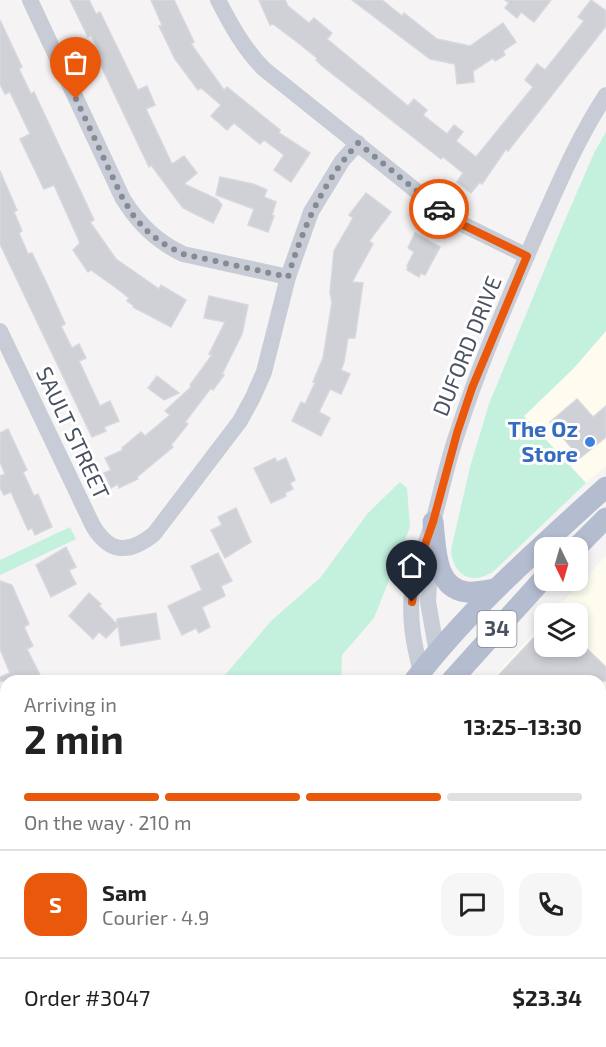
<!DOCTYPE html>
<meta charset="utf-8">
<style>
body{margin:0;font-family:"Exo 2",sans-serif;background:#f6f6f6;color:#222;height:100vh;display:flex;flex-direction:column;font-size:22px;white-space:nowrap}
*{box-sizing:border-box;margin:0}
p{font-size:20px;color:#767676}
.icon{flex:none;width:33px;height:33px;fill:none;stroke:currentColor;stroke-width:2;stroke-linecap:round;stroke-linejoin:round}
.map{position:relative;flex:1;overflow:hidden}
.side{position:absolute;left:0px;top:675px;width:606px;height:372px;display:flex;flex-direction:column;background:#fff;border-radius:18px 18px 0 0;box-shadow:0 3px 9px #0003}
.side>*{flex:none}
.needle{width:39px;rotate:175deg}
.tools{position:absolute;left:534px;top:537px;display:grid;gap:12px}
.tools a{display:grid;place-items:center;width:54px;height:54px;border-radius:12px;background:#fff;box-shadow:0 3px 9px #0003;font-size:30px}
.pin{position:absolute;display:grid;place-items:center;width:51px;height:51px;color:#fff;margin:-62px -26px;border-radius:50% 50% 50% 0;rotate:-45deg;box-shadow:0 0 6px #0007}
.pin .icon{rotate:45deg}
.courier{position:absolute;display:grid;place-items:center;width:60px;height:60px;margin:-30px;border:4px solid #ea580c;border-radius:50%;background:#fff;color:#222;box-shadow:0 2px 8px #0007}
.head em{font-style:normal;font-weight:700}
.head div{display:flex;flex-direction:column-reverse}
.head{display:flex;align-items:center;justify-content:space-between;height:102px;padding:0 24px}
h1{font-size:39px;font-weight:700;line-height:45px}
.bar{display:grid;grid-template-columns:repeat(4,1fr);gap:9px 6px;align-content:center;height:72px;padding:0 24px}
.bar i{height:8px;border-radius:4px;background:#e0e0e0}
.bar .current{background:#ea580c}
.bar p{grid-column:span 4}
.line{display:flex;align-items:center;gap:15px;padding:0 24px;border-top:2px solid #e0e0e0}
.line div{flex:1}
.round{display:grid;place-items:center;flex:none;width:63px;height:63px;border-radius:18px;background:#f6f6f6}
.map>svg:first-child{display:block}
.commercial{fill:#fdfcef}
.green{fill:#c4f0de}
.building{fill:#cfd1d7;stroke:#d7d7de;stroke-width:1.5}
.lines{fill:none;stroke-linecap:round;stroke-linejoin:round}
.minor{stroke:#c7ccd6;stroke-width:16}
.major{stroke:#b4bcd0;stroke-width:21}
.done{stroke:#868a93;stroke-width:6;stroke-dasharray:0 10.8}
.route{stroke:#ea580c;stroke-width:8}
.shop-dot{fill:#3f7fe0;stroke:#fff;stroke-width:2}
.labels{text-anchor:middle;stroke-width:6;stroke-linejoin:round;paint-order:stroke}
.shield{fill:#fff;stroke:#808590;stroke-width:1.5}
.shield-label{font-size:21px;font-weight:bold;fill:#4a5160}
.street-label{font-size:22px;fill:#4a5160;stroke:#fff}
.shop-label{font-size:22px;font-weight:bold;fill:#366cbe;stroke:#fff;text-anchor:end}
</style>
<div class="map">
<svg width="606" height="1047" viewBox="0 0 606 1047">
<rect width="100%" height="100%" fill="#f5f3f3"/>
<g class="commercial">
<path d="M 606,331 L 606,466 L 586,483 L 524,416 L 573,369 Z"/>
<path d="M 606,556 L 606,1047 L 589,1047 L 588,1041 L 600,1041 L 600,681 L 490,681 L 544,622 L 544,646 L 578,646 L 578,614 L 552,613 Z"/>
<path d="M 198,1041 L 529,1041 L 531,1047 L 190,1047 Z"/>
</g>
<g class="green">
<path d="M 606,132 L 606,331 L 573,369 L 524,416 L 586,483 L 495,570 C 474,586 453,577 451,550 L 470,467 L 489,404 L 562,227 L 594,153 Z"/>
<path d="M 400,482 L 407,488 L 410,527 L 374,618 L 342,655 L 341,681 L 220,681 L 272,620 L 320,578 L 368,513 Z"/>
<path d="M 70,527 L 76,539 L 0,575 L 0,560 Z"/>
<path d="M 6,975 L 6,1041 L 51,1041 L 45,1047 L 0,1047 L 0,982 Z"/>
</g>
<g class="building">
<path d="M 70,0 L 89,0 L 96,14 L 100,12 L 138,90 L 147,86 L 155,105 L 146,109 L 172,164 L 184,156 L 197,173 L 184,184 L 217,199 L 222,205 L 213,223 L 183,208 L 151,165 L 149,167 L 103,70 L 99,59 L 102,58 L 91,35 L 88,37 Z"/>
<path d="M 151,0 L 174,0 L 194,42 L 191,44 L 224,90 L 227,87 L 280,130 L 279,133 L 310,153 L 291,182 L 274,170 L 284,155 L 264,140 L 260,144 L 234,123 L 227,130 L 211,116 L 221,105 L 201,88 L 198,90 L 175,59 L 159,26 L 162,25 Z"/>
<path d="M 259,0 L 285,0 L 288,6 L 309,23 L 314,18 L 332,33 L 327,39 L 408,106 L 414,99 L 427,110 L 423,115 L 447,134 L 454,125 L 463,132 L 456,141 L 476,157 L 533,87 L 525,80 L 537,64 L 545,70 L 584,21 L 578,17 L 591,0 L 606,11 L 606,26 L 508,151 L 506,149 L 482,184 L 480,182 L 471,193 L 457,182 L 463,173 L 443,157 L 441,159 L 321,65 L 316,60 L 317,58 L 297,42 L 273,24 L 270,25 Z"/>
<path d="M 352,0 L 382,0 L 402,16 L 404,13 L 437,39 L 470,46 L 503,23 L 516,42 L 503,51 L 505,55 L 495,61 L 493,58 L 473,71 L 474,82 L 457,84 L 455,64 L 430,59 Z"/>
<path d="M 505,0 L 551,0 L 534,22 L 521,12 L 517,18 L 505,8 L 509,3 Z"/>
<path d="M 0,20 L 22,67 L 19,69 L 31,94 L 34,92 L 94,220 L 90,222 L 116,259 L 159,289 L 161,285 L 186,300 L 171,327 L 133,307 L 134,306 L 127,301 L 129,298 L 119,290 L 91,270 L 88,272 L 73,250 L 80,243 L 54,185 L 44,189 L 20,139 L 30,134 L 10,92 L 5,94 L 0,84 Z"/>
<path d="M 0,171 L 16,208 L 17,210 L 14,212 L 22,231 L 19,233 L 28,254 L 32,253 L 48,286 L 65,324 L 61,326 L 72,348 L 79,344 L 86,358 L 79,361 L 100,406 L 110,401 L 119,421 L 104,427 L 106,431 L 92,437 L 0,244 Z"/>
<path d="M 220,177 L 253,184 L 267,190 L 264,197 L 276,202 L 272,215 L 274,216 L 268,232 L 248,225 L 254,209 L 216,195 Z"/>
<path d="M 366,193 L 391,212 L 369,241 L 373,244 L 352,282 L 363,283 L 355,338 L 348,338 L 344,362 L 341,370 L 350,374 L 341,394 L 330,389 L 319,412 L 330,418 L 321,436 L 292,421 L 301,402 L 305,404 L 315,383 L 313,382 L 323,358 L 332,302 L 330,293 L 334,251 L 353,218 L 349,215 Z"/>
<path d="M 415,233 L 440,247 L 425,275 L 421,273 L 419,277 L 407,270 L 408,266 L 407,266 L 414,252 L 408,248 Z"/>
<path d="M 209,296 L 248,305 L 242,334 L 222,374 L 224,375 L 213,390 L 211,388 L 185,422 L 188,424 L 171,445 L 173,447 L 137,477 L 138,479 L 119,488 L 118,484 L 111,488 L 104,473 L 111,470 L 105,458 L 123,450 L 122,448 L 141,432 L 145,436 L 170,415 L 165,411 L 191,387 L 190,385 L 212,355 L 209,354 L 225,322 L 204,318 Z"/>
<path d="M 157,376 L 179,393 L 164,400 L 148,388 Z"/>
<path d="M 577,399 L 593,417 L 606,406 L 606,437 L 580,458 L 550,422 Z"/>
<path d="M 8,429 L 27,470 L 23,472 L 34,496 L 38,494 L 52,527 L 35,535 L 32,528 L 28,530 L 11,492 L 4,495 L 0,488 L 0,476 L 5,474 L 0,462 L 0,433 Z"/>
<path d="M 275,458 L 277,462 L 286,458 L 295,480 L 290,483 L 293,489 L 285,493 L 286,496 L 271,503 L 254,468 Z"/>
<path d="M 236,508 L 251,542 L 225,558 L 211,530 L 222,525 L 218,517 Z"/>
<path d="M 66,547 L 76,567 L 69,570 L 76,584 L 51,597 L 36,565 Z"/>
<path d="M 218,553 L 232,581 L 221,586 L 225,596 L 202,607 L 210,627 L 199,633 L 196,628 L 182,635 L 168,606 L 202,590 L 191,566 Z"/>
<path d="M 0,581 L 12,585 L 29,624 L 24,627 L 33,646 L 27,649 L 43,681 L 0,681 L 0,677 L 10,673 L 0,649 Z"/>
<path d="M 89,593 L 101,604 L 99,606 L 117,624 L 117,619 L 156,613 L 160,639 L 121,646 L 118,626 L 106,638 L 99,632 L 93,639 L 69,616 Z"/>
<path d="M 544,627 L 544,646 L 584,646 L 606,667 L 606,681 L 493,681 Z"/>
</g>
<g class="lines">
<g class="minor">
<path d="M 30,0 L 123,199 C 139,224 156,241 183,254 L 288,277"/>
<path d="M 218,0 C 231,25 244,49 264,69 L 439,209 L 466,226 L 527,256"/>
<path d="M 0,331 L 93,526 C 110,554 129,554 154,534 L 240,421 L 253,397 L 264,372 L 288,277 L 311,212 L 342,161 L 358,143"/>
<path d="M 431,547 L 428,602 L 437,653"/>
<path d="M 421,672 C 414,645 409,620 412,592 C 415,566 427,543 434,518 C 442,489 448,459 458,431 C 479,365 508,300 535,237 C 557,188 577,139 606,95"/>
<path d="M 0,731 L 6,743"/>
<path d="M 0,833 L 6,826"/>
<path d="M 600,967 L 606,969"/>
<path d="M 600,994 L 606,995"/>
<path d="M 373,1047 L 376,1041"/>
<path d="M 443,1047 L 448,1041"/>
<path d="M 466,1047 L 470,1041"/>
</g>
<g class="major">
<path d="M 433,522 C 436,546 434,589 467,592 C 476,593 487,590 496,589"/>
<path d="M 576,548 L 606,518"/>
<path d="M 414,681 C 470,608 539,548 606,487"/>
<path d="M 451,681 L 544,578"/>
<path d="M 536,1041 L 541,1047"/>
<path d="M 95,1047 L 103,1041"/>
<path d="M 144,1047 L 152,1041"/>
</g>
</g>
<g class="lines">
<path class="done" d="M 76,99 L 123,199 L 135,218 L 150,234 L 167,246 L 183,254 L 288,277 C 303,227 323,182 358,143 L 439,209"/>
<path class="route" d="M 412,602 L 418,565 L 433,522 L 457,433 L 472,388 L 527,256 L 465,226 L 439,209"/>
</g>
<circle class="shop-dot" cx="590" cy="442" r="6"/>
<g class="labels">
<rect class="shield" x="477.5" y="611" width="39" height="36" rx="4.5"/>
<g class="shield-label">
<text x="497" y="636">34</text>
</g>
<g class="street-label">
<text transform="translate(467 346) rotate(-68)" y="8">DUFORD DRIVE</text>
<text transform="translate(73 433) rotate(65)" y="8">SAULT STREET</text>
</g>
<g class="shop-label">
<text x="578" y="437">The Oz<tspan x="578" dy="25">Store</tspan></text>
</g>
</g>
</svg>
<div class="tools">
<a><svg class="needle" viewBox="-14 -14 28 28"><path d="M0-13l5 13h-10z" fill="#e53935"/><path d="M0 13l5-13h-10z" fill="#767676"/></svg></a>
<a><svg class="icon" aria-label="layers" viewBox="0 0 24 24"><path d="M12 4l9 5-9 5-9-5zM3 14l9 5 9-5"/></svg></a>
</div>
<div class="pin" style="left:76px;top:99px;background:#ea580c"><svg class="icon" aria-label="bag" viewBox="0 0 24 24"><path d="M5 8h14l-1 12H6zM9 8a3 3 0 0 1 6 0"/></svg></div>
<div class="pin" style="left:412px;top:602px;background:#1f2937"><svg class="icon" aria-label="home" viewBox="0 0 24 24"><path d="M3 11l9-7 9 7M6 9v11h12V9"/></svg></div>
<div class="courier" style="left:439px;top:209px"><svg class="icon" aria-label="car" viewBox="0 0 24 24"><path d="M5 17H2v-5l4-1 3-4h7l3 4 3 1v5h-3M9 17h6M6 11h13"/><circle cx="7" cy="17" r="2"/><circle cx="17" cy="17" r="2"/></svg></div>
<section class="side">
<div class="head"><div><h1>2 min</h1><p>Arriving in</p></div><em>13:25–13:30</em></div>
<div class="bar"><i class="current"></i><i class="current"></i><i class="current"></i><i></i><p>On the way · 210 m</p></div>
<div class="line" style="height:108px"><b class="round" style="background:#ea580c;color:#fff">S</b><div><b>Sam</b><p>Courier · 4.9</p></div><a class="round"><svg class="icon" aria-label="chat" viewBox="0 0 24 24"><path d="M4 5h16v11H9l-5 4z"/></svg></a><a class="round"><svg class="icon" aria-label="phone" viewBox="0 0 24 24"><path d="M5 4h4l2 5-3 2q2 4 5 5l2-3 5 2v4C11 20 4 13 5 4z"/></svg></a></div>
<div class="line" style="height:78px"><div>Order #3047</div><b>$23.34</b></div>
</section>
</div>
